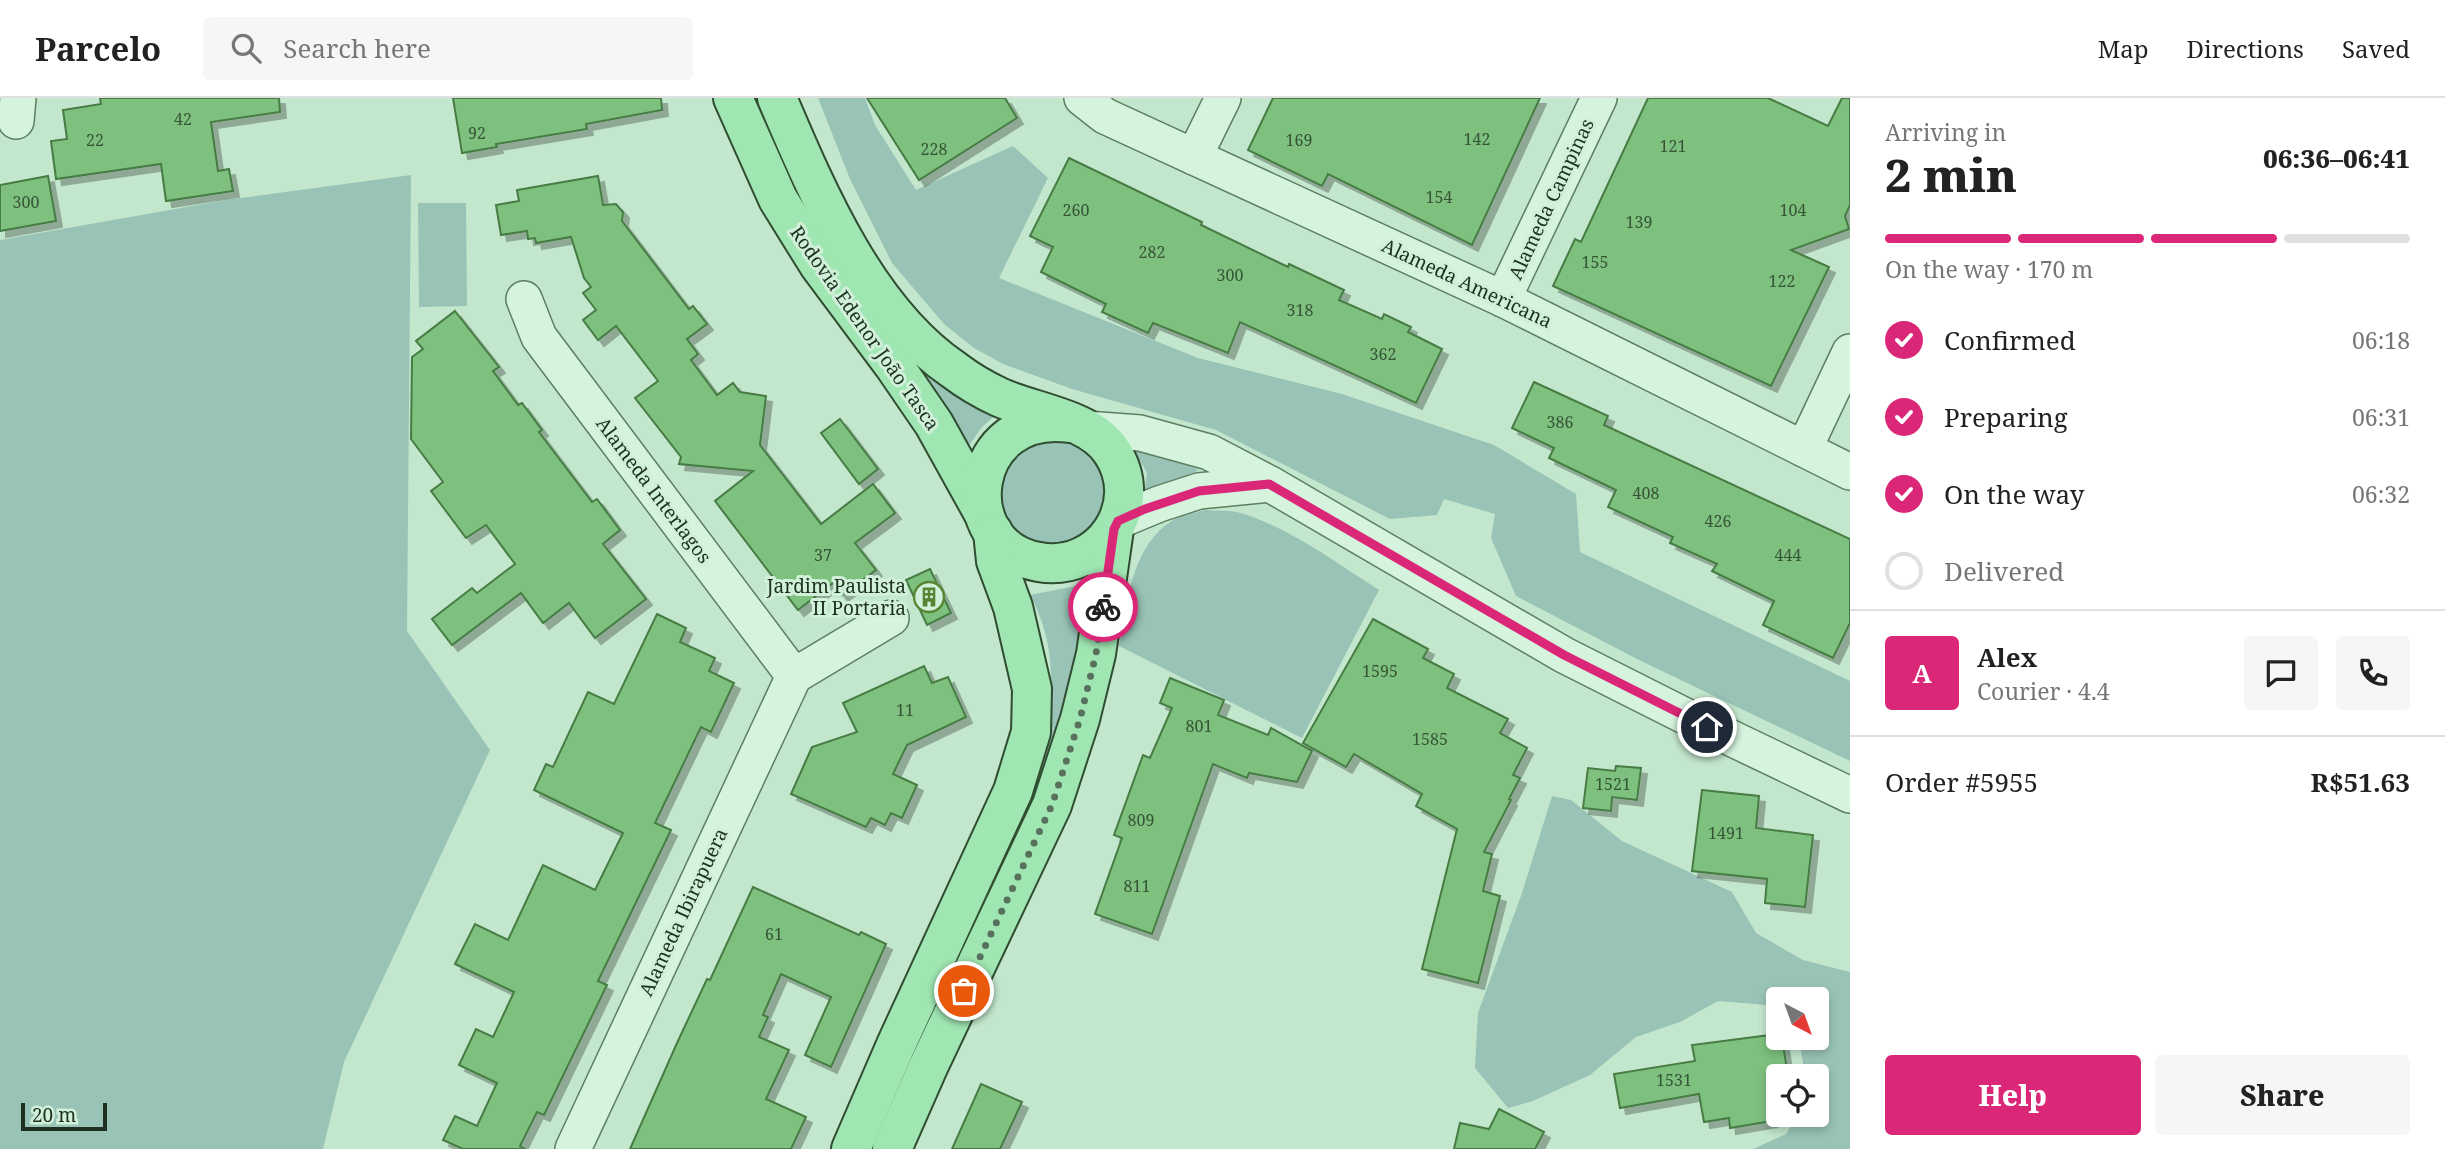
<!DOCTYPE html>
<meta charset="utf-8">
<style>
body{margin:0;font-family:"Noto Serif",serif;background:#f6f6f6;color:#222;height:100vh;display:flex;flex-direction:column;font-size:26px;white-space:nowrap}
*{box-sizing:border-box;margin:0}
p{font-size:23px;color:#767676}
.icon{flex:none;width:38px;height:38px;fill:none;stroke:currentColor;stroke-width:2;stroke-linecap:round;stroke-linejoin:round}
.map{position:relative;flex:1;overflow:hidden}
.details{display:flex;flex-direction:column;background:#fff;width:595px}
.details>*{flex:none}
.needle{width:46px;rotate:139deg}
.fabs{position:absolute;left:1766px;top:889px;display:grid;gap:14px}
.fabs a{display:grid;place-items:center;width:63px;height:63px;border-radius:7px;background:#fff;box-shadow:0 4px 10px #0003;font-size:35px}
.scale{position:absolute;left:21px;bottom:18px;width:86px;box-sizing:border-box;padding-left:7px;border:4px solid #1e311f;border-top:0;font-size:19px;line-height:24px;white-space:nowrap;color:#1e311f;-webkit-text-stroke:5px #d1f0da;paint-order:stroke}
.pin{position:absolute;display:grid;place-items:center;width:60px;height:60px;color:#fff;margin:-30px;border:4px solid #fff;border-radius:50%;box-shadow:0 2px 7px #0007}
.courier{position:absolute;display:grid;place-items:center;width:70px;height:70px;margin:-35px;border:5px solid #db2777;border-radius:50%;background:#fff;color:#222;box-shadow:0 2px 9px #0007}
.summary em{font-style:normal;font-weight:800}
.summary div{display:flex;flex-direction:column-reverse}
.summary{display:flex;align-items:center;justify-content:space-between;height:119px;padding:0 35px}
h1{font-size:46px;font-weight:800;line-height:52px}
.bar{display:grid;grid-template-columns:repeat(4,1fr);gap:10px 7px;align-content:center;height:84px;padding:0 35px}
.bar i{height:9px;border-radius:5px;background:#e0e0e0}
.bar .selected{background:#db2777}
.bar p{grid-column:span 4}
.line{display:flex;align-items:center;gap:18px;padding:0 35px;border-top:2px solid #e0e0e0}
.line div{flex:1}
.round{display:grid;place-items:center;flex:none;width:74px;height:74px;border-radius:7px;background:#f6f6f6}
ol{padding:0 35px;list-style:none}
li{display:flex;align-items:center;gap:21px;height:77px}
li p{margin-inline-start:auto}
li .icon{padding:7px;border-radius:50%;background:#db2777;color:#fff;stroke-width:4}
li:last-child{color:#767676}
li i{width:38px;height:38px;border:4px solid #e0e0e0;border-radius:50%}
.button{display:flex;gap:14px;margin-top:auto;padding:14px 35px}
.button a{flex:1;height:80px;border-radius:7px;background:#db2777;color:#fff;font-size:28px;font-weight:800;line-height:80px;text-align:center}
.button a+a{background:#f6f6f6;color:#222}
header{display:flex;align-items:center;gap:42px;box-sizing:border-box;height:98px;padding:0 35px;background:#fff;border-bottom:2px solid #e0e0e0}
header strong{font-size:33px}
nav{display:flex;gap:38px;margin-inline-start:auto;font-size:24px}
.search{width:490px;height:63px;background:#f6f6f6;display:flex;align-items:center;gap:18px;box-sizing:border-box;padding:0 24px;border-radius:7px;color:#767676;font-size:26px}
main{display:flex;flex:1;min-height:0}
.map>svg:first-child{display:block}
.green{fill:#99c3b6}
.building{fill:#7ec07e;stroke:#477b45;stroke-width:2;filter:url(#shadow)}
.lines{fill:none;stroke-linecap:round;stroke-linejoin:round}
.minor-casing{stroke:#5c7f60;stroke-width:38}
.major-casing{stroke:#304d31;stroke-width:42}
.minor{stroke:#d5f3dd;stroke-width:35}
.major{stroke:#9fe6b2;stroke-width:38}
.done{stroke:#58715c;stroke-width:7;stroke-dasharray:0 12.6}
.route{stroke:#db2777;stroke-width:9}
.labels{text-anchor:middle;stroke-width:6;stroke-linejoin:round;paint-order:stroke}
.number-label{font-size:16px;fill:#365537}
.street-label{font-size:19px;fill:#1e311f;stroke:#d1f0da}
.poi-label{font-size:19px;fill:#1e311f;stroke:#d1f0da;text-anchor:end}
</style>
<header>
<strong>Parcelo</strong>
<div class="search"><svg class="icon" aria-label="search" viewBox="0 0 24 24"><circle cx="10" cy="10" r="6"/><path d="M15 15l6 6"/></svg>Search here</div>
<nav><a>Map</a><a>Directions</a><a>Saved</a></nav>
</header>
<main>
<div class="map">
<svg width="1850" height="1051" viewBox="0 0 1850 1051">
<defs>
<filter id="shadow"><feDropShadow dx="6" dy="6" stdDeviation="0" flood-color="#0004"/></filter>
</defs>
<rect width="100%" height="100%" fill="#c3e7cd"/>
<g class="green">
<path d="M 753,0 L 760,0 L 783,56 L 997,316 L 982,329 L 968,349 L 945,306 L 797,103 Z"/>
<path d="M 818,0 L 865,0 L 875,27 L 916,92 L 1013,48 L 1048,80 L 999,180 L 1198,260 L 1342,296 L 1494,347 L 1576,396 L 1580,454 L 1850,583 L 1850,663 L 1639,562 L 1516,498 L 1491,440 L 1495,416 L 1444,401 L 1437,417 L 1390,421 L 1216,332 L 1072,291 L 1003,266 L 974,250 L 944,226 L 892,165 L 850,81 Z"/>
<path d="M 411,77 L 407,533 L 490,652 L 344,964 L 323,1051 L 0,1051 L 0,142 L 226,102 Z"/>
<path d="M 418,105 L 466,105 L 467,208 L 419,209 Z"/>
<path d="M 1062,338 L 1090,352 L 1108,379 L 1100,428 L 1057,452 L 1011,434 L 996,389 L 1018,350 Z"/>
<path d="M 1133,350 L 1176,362 L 1199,372 L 1144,397 L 1147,375 Z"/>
<path d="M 1205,412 C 1215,413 1227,412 1237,414 C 1286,427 1336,465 1379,492 L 1302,640 L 1119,548 C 1128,503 1131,448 1173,422 C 1182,417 1195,415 1205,412 Z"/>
<path d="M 1086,486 C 1078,551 1066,616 1047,680 L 921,956 L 911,951 L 1049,635 C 1053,585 1055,543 1030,497 Z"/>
<path d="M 1552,698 L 1571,702 L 1622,743 L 1732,794 L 1756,835 L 1803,862 L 1850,874 L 1850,1051 L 1753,1051 L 1786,1036 L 1797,1017 L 1816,1017 L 1816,978 L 1805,978 L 1800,946 L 1794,940 L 1816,940 L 1816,901 L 1778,901 L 1778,921 L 1766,907 L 1718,903 L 1680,924 L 1636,939 L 1590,977 L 1533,1003 L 1508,1010 L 1475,970 L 1478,915 L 1522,795 Z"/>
</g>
<g class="building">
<path d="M 100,0 L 279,0 L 280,14 L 211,24 L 218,73 L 229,71 L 233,93 L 166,103 L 161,66 L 56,81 L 51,43 L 67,41 L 63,12 L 101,6 Z"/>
<path d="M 453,0 L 661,0 L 662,12 L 586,26 L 587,31 L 496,46 L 497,49 L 462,55 Z"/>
<path d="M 867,0 L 1005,0 L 1017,20 L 919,82 Z"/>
<path d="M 1273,0 L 1540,0 L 1472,147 L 1328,76 L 1322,88 L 1248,52 Z"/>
<path d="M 1648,0 L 1768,0 L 1828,28 L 1842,0 L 1850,0 L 1850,107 L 1845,118 L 1849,131 L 1791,152 L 1829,169 L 1771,288 L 1553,188 L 1575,141 L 1581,144 Z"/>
<path d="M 1069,60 L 1202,124 L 1201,127 L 1288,169 L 1289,166 L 1344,192 L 1339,202 L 1382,221 L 1384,216 L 1411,229 L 1408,234 L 1442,251 L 1416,305 L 1240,224 L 1228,255 L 1153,225 L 1148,235 L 1102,214 L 1106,206 L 1041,174 L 1053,149 L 1030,138 Z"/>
<path d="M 48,78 L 56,123 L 0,133 L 0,87 Z"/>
<path d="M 598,78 L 603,107 L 616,106 L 623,114 L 622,123 L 689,211 L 693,208 L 707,226 L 687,241 L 698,256 L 691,262 L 717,297 L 733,285 L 740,294 L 766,298 L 760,347 L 821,426 L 873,386 L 895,415 L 855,445 L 876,472 L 842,497 L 833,485 L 798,512 L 715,403 L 753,373 L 679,366 L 681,359 L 635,300 L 658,283 L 616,228 L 598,242 L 583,222 L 596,212 L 583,195 L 591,189 L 584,180 L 571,139 L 536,145 L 535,140 L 528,141 L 527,133 L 501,137 L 496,107 L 519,103 L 517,92 Z"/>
<path d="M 455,213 L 499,269 L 493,273 L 518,307 L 522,305 L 542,332 L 539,334 L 592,404 L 597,401 L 620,432 L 603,446 L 646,501 L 595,540 L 569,505 L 543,525 L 521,495 L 452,547 L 432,521 L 472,490 L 477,495 L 515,466 L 486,427 L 466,440 L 431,393 L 443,384 L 411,341 L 412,259 L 423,251 L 416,243 Z"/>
<path d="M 1534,284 L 1608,318 L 1604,327 L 1850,441 L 1850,525 L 1833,560 L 1763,527 L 1774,503 L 1712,473 L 1717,466 L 1670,445 L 1673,439 L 1608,409 L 1616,392 L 1549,360 L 1554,350 L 1512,330 Z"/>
<path d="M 840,321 L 878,371 L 859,386 L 821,335 Z"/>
<path d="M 930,471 L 951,515 L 927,527 L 906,482 Z"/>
<path d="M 657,516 L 686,530 L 680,544 L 715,560 L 709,573 L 734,585 L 711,634 L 701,629 L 655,725 L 671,732 L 598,883 L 607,887 L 544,1017 L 537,1014 L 520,1048 L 525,1051 L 463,1051 L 443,1042 L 455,1018 L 477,1028 L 497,985 L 459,967 L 476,931 L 493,939 L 514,894 L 455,866 L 475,826 L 508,842 L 543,767 L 595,792 L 623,735 L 534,692 L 546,666 L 553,669 L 588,594 L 614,606 Z"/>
<path d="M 1373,521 L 1428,551 L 1423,560 L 1454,576 L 1447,590 L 1508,621 L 1500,635 L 1527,650 L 1513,677 L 1520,680 L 1509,701 L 1511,702 L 1484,754 L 1492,756 L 1483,793 L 1500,798 L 1478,885 L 1422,871 L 1457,731 L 1416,708 L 1422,696 L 1354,656 L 1346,669 L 1303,645 Z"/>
<path d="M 924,568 L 932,585 L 948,579 L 966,619 L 907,647 L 893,676 L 917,687 L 902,720 L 891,715 L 885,727 L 871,720 L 866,729 L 791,696 L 812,649 L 857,634 L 843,605 Z"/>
<path d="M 1170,580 L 1224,602 L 1218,617 L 1268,637 L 1271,630 L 1312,653 L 1297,684 L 1249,675 L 1247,680 L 1213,666 L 1152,836 L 1095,816 L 1122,740 L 1114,737 L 1143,657 L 1150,660 L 1172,610 L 1160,605 Z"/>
<path d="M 1616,668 L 1641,670 L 1637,702 L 1612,699 L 1611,713 L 1583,710 L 1588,670 L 1615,673 Z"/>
<path d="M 1702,692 L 1759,698 L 1756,730 L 1813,737 L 1805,809 L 1765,805 L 1767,781 L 1692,773 Z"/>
<path d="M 753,789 L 859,837 L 861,834 L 886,846 L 831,969 L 805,957 L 831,899 L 781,876 L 763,917 L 768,919 L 759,939 L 789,952 L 766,1001 L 806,1019 L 791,1051 L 630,1051 L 677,945 L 707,881 L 710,882 Z"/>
<path d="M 1778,936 L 1778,940 L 1782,940 L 1788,978 L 1778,978 L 1778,1014 L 1770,1015 L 1772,1023 L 1730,1030 L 1729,1020 L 1704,1024 L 1699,996 L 1620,1010 L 1614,976 L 1695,963 L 1692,947 Z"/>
<path d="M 981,986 L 1022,1004 L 1000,1051 L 952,1051 Z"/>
<path d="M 1499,1011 L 1544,1034 L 1535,1051 L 1454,1051 L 1460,1025 L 1489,1031 Z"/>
</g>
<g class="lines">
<g class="minor-casing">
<g id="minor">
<path d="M 1082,0 L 1105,18 L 1503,201 L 1850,374"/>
<path d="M 16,23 L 18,0"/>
<path d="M 1194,59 L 1223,0"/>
<path d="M 524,201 L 539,239 L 794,578"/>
<path d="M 1503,201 L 1599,0"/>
<path d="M 1086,331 L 1140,335 L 1209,354 L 1270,386 L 1564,557 L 1683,617 L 1850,697"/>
<path d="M 1804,351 L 1850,254"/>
<path d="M 1118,423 L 1159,406 L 1199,393 L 1270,386"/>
<path d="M 794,578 L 891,520"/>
<path d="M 573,1051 L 794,578"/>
</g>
</g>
<g class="major-casing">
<g id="major">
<path d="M 733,0 L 778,101 L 819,167 L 895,269 L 934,326 L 984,416"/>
<path d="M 777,0 C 817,94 867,213 954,272 C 967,282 984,292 999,299 C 1034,315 1090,320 1112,354 C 1147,407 1101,475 1039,464 C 951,449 967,311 1070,325"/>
<path d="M 851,1051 L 896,947 L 1013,693 L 1031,634 L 1032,591 L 1013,509 L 996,463 L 993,434"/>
<path d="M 892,1051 L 928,969 L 1052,707 L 1080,621 L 1096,556 L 1114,431"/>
</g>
</g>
<use href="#minor" class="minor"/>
<use href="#major" class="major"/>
</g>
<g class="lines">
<path class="done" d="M 964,893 L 1052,707 L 1080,621 L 1096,556 L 1103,509"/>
<path class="route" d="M 1103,509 L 1114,431 L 1118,423 L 1145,411 L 1199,393 L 1269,386 L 1564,557 L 1707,629"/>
</g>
<defs>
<g id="building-ring" transform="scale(1.575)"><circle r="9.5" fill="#d1f0da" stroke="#578534" stroke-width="1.5"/><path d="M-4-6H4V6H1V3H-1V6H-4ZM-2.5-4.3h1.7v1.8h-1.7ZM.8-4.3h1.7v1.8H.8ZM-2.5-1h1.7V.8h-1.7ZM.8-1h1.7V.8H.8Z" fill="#578534"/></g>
</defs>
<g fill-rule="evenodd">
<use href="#building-ring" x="929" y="499"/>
</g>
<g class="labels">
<g class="number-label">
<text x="183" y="27">42</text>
<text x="477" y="41">92</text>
<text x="1477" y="47">142</text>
<text x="95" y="48">22</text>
<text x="1299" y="48">169</text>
<text x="1673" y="54">121</text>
<text x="934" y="57">228</text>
<text x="1439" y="105">154</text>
<text x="26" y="110">300</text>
<text x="1076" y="118">260</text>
<text x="1793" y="118">104</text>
<text x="1639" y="130">139</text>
<text x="1152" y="160">282</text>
<text x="1595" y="170">155</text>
<text x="1230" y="183">300</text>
<text x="1782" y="189">122</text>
<text x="1300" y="218">318</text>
<text x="1383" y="262">362</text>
<text x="1560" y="330">386</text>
<text x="1646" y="401">408</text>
<text x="1718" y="429">426</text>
<text x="823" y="463">37</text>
<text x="1788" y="463">444</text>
<text x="1380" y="579">1595</text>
<text x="905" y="618">11</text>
<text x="1199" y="634">801</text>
<text x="1430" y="647">1585</text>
<text x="1613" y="692">1521</text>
<text x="1141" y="728">809</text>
<text x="1726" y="741">1491</text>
<text x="1137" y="794">811</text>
<text x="774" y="842">61</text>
<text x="1674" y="988">1531</text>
</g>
<g class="street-label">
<text transform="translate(1551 101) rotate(-65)" y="7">Alameda Campinas</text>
<text transform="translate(1467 185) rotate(25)" y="7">Alameda Americana</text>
<text transform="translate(865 230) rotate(55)" y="7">Rodovia Edenor João Tasca</text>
<text transform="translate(654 392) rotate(53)" y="7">Alameda Interlagos</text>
<text transform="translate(683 814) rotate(-65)" y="7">Alameda Ibirapuera</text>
</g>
<g class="poi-label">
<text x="906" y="495">Jardim Paulista<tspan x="906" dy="22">II Portaria</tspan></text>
</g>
</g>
</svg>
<div class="fabs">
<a><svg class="needle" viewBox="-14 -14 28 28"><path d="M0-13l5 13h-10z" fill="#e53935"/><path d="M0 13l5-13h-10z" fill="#767676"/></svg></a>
<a><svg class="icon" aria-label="locate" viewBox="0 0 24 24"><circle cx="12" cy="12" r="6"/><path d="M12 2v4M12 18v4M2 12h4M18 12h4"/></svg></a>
</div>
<div class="scale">20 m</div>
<div class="pin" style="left:964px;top:893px;background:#ea580c"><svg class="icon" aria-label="bag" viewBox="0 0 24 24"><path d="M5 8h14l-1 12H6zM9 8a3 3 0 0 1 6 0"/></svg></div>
<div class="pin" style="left:1707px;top:629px;background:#1f2937"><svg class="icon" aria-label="home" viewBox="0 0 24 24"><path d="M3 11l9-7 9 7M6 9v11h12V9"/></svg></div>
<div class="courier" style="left:1103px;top:509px"><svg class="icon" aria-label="bike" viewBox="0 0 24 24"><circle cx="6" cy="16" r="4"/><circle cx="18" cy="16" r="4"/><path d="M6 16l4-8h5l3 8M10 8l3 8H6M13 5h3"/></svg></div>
</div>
<section class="details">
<div class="summary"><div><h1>2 min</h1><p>Arriving in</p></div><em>06:36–06:41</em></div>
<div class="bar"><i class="selected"></i><i class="selected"></i><i class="selected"></i><i></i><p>On the way · 170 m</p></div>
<ol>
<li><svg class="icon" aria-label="check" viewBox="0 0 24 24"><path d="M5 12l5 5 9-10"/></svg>Confirmed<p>06:18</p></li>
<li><svg class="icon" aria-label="check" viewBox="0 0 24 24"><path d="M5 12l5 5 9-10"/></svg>Preparing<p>06:31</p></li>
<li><svg class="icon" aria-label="check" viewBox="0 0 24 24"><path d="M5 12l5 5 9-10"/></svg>On the way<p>06:32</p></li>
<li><i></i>Delivered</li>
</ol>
<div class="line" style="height:126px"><b class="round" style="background:#db2777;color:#fff">A</b><div><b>Alex</b><p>Courier · 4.4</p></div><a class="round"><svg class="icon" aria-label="chat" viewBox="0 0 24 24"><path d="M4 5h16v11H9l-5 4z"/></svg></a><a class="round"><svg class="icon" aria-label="phone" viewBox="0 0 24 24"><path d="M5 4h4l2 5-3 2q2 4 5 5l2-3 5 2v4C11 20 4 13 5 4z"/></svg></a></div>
<div class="line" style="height:91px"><div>Order #5955</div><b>R$51.63</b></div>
<div class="button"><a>Help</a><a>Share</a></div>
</section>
</main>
